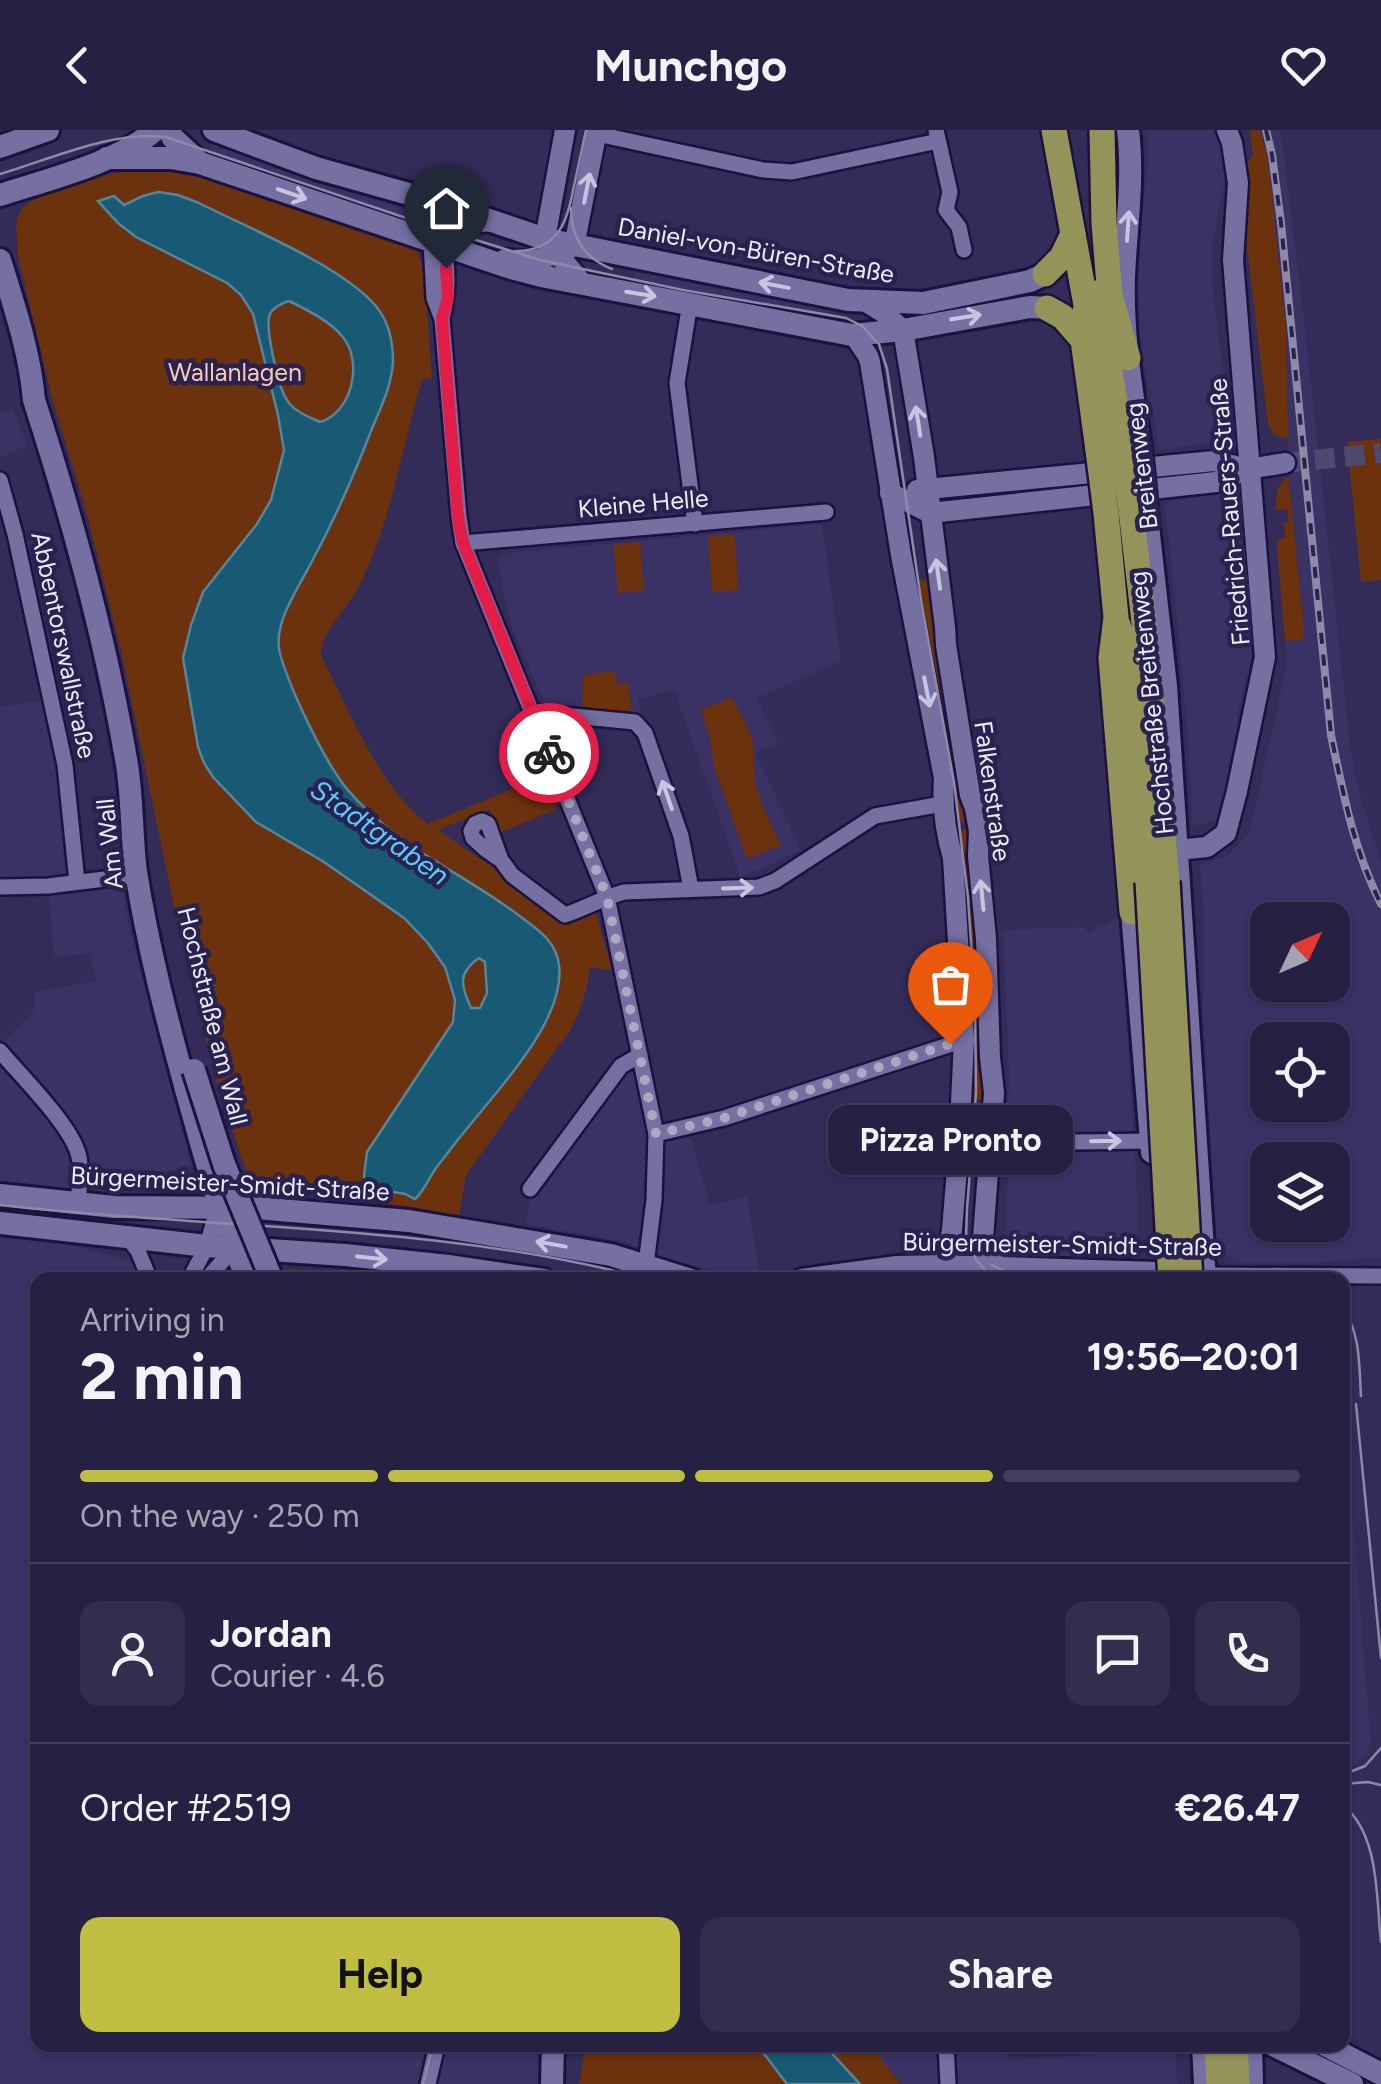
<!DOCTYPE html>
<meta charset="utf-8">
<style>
body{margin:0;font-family:Figtree,sans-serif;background:#322e4e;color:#f1f3f6;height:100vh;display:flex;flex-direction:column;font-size:38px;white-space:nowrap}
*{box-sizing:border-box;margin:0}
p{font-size:32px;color:#a4a3b2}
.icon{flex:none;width:55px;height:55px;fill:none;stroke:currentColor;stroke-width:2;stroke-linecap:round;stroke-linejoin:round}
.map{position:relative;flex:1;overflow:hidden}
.details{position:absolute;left:30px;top:1142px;width:1320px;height:780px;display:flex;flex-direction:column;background:#262143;border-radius:20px;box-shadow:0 2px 8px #0004,0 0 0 2px #423e5c}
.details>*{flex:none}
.needle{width:65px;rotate:46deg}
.controls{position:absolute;left:1250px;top:772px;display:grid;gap:20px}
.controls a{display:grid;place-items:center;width:100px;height:100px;border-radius:20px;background:#262143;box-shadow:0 2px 8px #0004,0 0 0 2px #423e5c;font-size:50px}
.pin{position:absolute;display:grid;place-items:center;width:85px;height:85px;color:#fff;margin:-102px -42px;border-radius:50% 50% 50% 0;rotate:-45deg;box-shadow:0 0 10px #0007}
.pin .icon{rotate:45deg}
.courier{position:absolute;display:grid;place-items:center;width:100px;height:100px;margin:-50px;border:8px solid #e11d48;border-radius:50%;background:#fff;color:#222;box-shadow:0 2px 12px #0007}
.bubble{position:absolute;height:70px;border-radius:20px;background:#262143;box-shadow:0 2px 8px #0004,0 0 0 2px #423e5c;font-size:32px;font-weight:700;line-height:70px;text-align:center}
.overview em{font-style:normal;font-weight:700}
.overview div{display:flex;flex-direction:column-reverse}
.overview{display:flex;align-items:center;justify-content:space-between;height:170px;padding:0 50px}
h1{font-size:65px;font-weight:700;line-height:75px}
.bar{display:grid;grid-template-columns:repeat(4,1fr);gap:15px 10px;align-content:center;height:120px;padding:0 50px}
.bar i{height:12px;border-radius:8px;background:#423e5c}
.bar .active{background:#bfbe41}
.bar p{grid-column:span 4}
.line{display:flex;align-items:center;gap:25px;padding:0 50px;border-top:2px solid #423e5c}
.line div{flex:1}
.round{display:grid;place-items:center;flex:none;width:105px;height:105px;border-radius:20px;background:#322e4e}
.action{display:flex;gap:20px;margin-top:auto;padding:20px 50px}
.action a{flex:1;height:115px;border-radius:20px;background:#bfbe41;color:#111;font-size:40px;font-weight:700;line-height:115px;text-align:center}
.action a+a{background:#322e4e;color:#f1f3f6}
header{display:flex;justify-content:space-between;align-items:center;height:130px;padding:0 50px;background:#262143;font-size:45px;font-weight:700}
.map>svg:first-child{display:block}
.built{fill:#3a3165;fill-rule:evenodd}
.green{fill:#6c320d}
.water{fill:#185a74;stroke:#57859c;stroke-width:2.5;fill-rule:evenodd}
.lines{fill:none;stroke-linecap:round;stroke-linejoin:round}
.tertiary-tunnel{stroke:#4f4871;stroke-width:20;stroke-dasharray:20 10;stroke-linecap:butt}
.minor-casing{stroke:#1c123d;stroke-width:20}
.tertiary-casing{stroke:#1c123d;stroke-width:25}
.secondary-casing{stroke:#1c123d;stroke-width:28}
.trunk-casing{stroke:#1c123d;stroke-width:30}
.minor{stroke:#756fa2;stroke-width:15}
.tertiary{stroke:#756fa2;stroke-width:20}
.secondary{stroke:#756fa2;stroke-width:22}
.trunk{stroke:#949359;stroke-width:25}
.tram{stroke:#8e89a9;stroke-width:2.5}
.rail-casing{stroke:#8e89a9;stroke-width:8}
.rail{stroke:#2a224e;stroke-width:4;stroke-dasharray:11;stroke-linecap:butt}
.secondary-bridge-casing{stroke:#1c123d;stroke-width:28;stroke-linecap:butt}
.trunk-bridge-casing{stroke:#1c123d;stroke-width:30;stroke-linecap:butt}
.secondary-bridge{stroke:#756fa2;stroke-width:22}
.trunk-bridge{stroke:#949359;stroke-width:25}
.oneway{stroke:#c8c5e0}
.done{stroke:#aba8c2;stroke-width:10;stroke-dasharray:0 18}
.route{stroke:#e11d48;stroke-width:12}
.labels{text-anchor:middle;stroke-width:9;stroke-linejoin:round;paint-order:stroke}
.street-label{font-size:25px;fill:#ebeafb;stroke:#2a224e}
.park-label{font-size:25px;fill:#f9cab2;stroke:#2a224e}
.water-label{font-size:28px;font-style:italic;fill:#57cdfe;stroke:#2a224e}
</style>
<header><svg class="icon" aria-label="back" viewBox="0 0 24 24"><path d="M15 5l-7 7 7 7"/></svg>Munchgo<svg class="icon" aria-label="heart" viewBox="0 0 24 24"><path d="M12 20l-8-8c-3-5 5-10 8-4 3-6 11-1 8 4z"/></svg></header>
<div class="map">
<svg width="1381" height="1954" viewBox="0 0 1381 1954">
<rect width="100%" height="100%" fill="#332c59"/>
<g class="built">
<path d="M 1147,0 L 1214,0 L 1221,17 L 1225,49 L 1212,117 L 1213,162 L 1231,302 L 1225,310 L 1159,320 L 1135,179 L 1141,87 L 1148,33 Z"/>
<path d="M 1260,0 L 1279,0 L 1283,16 L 1305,198 L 1351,624 L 1362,672 L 1381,732 L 1381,1127 L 1315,1133 L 1240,1133 L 1233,1130 L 1222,1120 L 1216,1105 L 1203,880 L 1204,791 L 1200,735 L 1228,725 L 1249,704 L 1287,534 L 1285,511 L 1301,510 L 1304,501 L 1289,347 L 1286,197 L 1267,24 ZM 1268,790 L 1332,790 L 1332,855 L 1268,855 ZM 1268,910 L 1332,910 L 1332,975 L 1268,975 ZM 1268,1030 L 1332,1030 L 1332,1095 L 1268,1095 Z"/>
<path d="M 213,12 L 426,86 L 433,100 L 208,24 Z"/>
<path d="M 636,141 L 832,176 L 830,189 L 632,154 Z"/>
<path d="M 13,278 L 27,316 L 0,327 L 0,283 Z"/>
<path d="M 1231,363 L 1235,373 L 1252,524 L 1237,585 L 1237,602 L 1217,691 L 1193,696 L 1186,584 L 1165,371 Z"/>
<path d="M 822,394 L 841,531 L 757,568 L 778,613 L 755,623 L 801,719 L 761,739 L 740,746 L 674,560 L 638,569 L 641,583 L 544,573 L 510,492 L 497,430 L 508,423 Z"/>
<path d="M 52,569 L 76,752 L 120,748 L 129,795 L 191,1035 L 111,1057 L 101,1064 L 0,1051 L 0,915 L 34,881 L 35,862 L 96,851 L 90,824 L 54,826 L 48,756 L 0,757 L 0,577 Z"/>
<path d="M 1120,787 L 1138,1077 L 1137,1120 L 1133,1122 L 1067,1128 L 1006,1126 L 1009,942 L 1003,800 L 1084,797 L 1088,803 Z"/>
<path d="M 639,927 L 657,1005 L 688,998 L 710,1075 L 747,1066 L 760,1146 L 721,1142 L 669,1131 L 626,1112 L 526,1094 L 531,1062 L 622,936 Z"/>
<path d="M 0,1104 L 74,1116 L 132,1131 L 139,1150 L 38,1150 L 38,1915 L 539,1915 L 540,1954 L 0,1954 Z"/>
<path d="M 1353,1391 L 1371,1614 L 1364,1627 L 1350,1638 L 1343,1638 L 1342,1392 Z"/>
<path d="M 870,1915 L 1006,1915 L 1008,1930 L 1094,1925 L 1095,1915 L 1175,1915 L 1177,1952 L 1179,1954 L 901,1954 Z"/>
</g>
<g class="green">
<path d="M 1250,0 L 1260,0 L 1267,24 L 1286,197 L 1288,309 L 1274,305 L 1268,294 L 1247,117 L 1247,33 L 1253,25 Z"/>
<path d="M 147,38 L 210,43 L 416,118 L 424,140 L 432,248 L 422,250 C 402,317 392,388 361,452 C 351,475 319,503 321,526 C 349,579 379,658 428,694 L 544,646 L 557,679 L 501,702 L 489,679 L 438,700 L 488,734 L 508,724 L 516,742 L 561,777 L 594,777 L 612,840 L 590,837 C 587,861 582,878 570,900 L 466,1045 L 459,1086 L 413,1077 L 262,1058 L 250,1050 L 242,1030 L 212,935 L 179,801 L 122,525 L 86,381 L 52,268 L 17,122 C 20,108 12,96 20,82 C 33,60 121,40 147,38 Z"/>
<path d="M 1381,309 L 1381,450 L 1361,452 L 1347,312 Z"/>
<path d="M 1285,348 L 1289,348 L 1304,501 L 1302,510 L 1285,511 L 1277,416 L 1278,409 L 1285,408 L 1284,393 L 1289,392 L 1287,379 L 1275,380 L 1278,358 Z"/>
<path d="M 734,404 L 739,460 L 712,462 L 708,406 Z"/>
<path d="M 640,412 L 644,460 L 618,463 L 613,414 Z"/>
<path d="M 933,449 L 969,691 L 956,693 L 912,452 Z"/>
<path d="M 614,541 L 617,554 L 628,553 L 632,582 L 582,577 L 583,545 Z"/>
<path d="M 732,567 L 749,600 L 753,613 L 755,651 L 762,675 L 781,715 L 747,729 L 714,637 L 709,605 L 701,580 Z"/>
<path d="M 970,699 L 989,970 L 967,968 L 957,701 Z"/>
<path d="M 359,1138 L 455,1150 L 293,1150 L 289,1139 L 354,1142 Z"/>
<path d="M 586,1915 L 870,1915 L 901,1954 L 579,1954 Z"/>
</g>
<g class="water">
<path d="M 158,62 L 178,65 L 199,73 C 248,98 340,135 375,175 C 388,190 393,211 393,231 C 392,254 382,275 373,296 C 355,343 335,389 311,433 C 298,459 272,494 280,524 C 291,561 323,629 347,659 C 362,677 384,696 403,710 C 440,736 481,757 517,784 C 530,794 548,805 555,821 C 577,870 513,943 483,979 C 467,998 451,1018 436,1038 C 429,1048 424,1061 415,1069 L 405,1064 L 388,1061 L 387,1070 L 381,1070 L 380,1062 L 367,1059 L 364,1046 L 367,1022 L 453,892 L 455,870 L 445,837 L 427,812 L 404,788 L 324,732 L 256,692 L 213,647 L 204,633 L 198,617 L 183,528 L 191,495 L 203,462 L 257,394 L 271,370 L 284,320 L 278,285 L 253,184 L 241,165 L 227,153 L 136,107 L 118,93 L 98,71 L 114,66 L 124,75 L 143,66 ZM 289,171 C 306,179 330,191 342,206 C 364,231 352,283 320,292 C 309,287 293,281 287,270 C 279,259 264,196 270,184 C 274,177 282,173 289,171 ZM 479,828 L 485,832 L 487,863 L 480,878 L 471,878 C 461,856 457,843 479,828 Z"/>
<path d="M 753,1915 L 824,1915 L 860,1954 L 787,1954 L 765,1925 Z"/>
</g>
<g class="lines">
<path class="tertiary-tunnel" d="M 1285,333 L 1381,323"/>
<g class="minor-casing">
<g id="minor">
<path d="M 936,0 L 950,62 L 946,80 L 959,97 L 964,120"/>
<path d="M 597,4 L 763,40 L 792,42 L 938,11"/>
<path d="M 430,70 C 445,108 453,148 442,188"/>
<path d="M 488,94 C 466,95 448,97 431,111 L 434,168 L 442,189 L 459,387 L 463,413 L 607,767 L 656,1004 L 654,1070 L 645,1143 L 648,1150"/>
<path d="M 690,173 L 677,253 L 695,394"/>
<path d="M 0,350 L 15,404 L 65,635 L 77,752"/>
<path d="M 463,413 L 826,382"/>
<path d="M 532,582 L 635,592 L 645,603 L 681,706 L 691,759"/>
<path d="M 501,730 L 488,694 L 482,691 L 475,694 L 471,701 L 473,708 L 485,719 L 501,730 L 512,745 L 565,785 C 585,778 603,768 624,762 L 759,757 L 775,751 L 875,686 L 942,674"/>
<path d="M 0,757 L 48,756 L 137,745"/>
<path d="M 0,921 C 21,946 73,997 79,1027 C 82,1041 79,1059 78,1074"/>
<path d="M 656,1004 L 724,988 L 964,910"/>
<path d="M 992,1013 L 1151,1011"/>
<path d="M 530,1059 L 621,936 L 640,925"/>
<path d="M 128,1108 L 138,1121 L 150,1150"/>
<path d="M 1205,1145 L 1381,1146"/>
<path d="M 189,1150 L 207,1116 L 218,1076"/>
<path d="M 206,1150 L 234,1118"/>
<path d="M 946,1915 L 948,1954"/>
<path d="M 428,1954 L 437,1915"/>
</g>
</g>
<g class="tertiary-casing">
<g id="tertiary">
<path d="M 565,0 L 545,109 L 583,154"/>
<path d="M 505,129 C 531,134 550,128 574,116 L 597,0"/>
<path d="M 866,172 L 884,183 L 903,200 L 924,327 L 945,497 L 946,515 L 970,665 L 975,678 L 979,701 L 978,726 L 986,809 L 990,927 L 994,963 L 983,1108 L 998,1138"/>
<path d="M 854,205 L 868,226 L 870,232 L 901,425 L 944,648 C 942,676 945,701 953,728 L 964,910 L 959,1015 L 952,1100 L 948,1120 L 939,1136"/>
<path d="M 917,360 L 1214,331 L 1249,339"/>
<path d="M 890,363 L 930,383 L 1216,352 L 1249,339 L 1285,333"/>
<path d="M 1177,720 L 1207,717 L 1226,703 L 1237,661 L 1265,527 L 1233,130 L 1238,53 L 1232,13 L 1227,0"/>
</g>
</g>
<g class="secondary-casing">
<g id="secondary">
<path d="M 169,0 L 173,8 L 200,33"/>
<path d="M 214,0 L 316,38 L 430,70 L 545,109 L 848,170 L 923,173 L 1030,151 L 1045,144"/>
<path d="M 1128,0 C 1134,50 1126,98 1124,147 C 1122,204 1132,261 1140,317"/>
<path d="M 0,17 L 48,0"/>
<path d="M 107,28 L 171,28 L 200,33 L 508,137 L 541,146 L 852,205 L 903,200 L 1030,177 L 1047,178"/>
<path d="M 0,65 C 46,50 120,32 155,0"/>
<path d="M 0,130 C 14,175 30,223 34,270 C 72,387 105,507 126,629 C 133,667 131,704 136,742 C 148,817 167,890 187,963 C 205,1027 221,1090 248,1150"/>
<path d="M 1146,378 L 1166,556 L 1205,1150"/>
<path d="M 1132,782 L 1152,1022"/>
<path d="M 0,1065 L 114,1077 L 256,1078 L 409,1091 L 611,1125 L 691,1150"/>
<path d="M 0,1093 L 207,1116 L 345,1125 L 448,1136 L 544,1150"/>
<path d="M 802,1150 L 897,1137 L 939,1136 L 1188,1144"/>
<path d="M 1203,1915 L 1205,1954"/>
<path d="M 1251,1915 L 1252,1954"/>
<path d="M 1273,1915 L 1352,1954"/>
<path d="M 1325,1915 L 1381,1944"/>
<path d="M 552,1954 L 553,1915"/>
</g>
</g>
<g class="trunk-casing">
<g id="trunk">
<path d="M 1054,0 L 1086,175 L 1083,210 L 1098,320"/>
<path d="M 1102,0 L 1104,93 L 1111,180"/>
<path d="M 1045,144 L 1062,127 L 1073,104"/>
<path d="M 1097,163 C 1104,215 1116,266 1122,318"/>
<path d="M 1110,165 L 1128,228"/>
<path d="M 1047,178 L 1063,187 L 1083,210"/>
<path d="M 1131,380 L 1144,492 L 1167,751"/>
<path d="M 1106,383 L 1116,487 L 1111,528 L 1132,782"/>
<path d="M 1118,495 L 1129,525 L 1148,752"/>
<path d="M 1217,1915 L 1219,1954"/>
<path d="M 1235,1915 L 1237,1954"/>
</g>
</g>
<use href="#minor" class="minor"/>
<use href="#tertiary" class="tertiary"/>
<use href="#secondary" class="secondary"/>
<use href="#trunk" class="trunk"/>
<g class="tram">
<path d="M 0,44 C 51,29 113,0 166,7 L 406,88 L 540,130 L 683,160 L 846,188 L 862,196 L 879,214 L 887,239 L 921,470 L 954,652 L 968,768 L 975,872 L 976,963 L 967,1079 L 966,1108 L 977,1131 L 985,1140 L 1001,1150"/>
<path d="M 571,78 C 571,108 584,128 612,139"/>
<path d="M 516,121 C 559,120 567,92 574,56 C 578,37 582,19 586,0"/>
<path d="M 0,1075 C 217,1100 440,1093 651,1150"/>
<path d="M 992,1135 L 1012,1145 L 1029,1148"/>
<path d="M 872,1150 L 926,1145 L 1111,1150"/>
<path d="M 1342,1177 C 1361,1203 1359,1236 1361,1266"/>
<path d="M 1356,1274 L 1381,1528"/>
<path d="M 1342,1645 L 1365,1636 L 1381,1618"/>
<path d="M 1342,1654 L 1368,1652 L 1381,1655"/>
<path d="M 1342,1674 C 1380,1704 1376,1768 1381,1812"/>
<path d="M 423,1954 L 433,1915"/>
</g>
<g class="rail-casing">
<path id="rail" d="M 1266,0 L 1272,25 L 1281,93 L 1331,605 C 1343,663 1354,721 1381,774"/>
</g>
<use href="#rail" class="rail"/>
<g class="secondary-bridge-casing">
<g id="secondary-bridge">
<path d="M 1140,317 L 1146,378"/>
<path d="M 194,940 L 224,1034 L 272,1150"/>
</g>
</g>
<g class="trunk-bridge-casing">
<g id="trunk-bridge">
<path d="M 1122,318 L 1131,380"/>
<path d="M 1098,320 L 1106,383"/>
<path d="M 1167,751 L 1190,1150"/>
<path d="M 1148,752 L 1171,1150"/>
</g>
</g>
<use href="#secondary-bridge" class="secondary-bridge"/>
<use href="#trunk-bridge" class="trunk-bridge"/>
</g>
<defs><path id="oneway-shaft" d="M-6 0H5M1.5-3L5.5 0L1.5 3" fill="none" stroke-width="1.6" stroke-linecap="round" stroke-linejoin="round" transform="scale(2.5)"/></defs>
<g class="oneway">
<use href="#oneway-shaft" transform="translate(587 58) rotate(-79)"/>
<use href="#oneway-shaft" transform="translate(292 64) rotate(19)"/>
<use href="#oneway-shaft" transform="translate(1128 96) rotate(-86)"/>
<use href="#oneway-shaft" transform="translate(774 155) rotate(-169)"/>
<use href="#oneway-shaft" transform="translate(641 164) rotate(9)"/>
<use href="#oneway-shaft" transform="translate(966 187) rotate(-9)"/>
<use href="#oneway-shaft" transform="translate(918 291) rotate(-99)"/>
<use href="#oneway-shaft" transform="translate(938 444) rotate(-98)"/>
<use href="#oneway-shaft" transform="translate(927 562) rotate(79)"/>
<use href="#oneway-shaft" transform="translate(667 665) rotate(-109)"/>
<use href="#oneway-shaft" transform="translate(738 758) rotate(-2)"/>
<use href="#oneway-shaft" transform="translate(982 765) rotate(-96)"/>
<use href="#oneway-shaft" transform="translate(1106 1011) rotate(-1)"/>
<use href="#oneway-shaft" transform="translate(551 1114) rotate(-170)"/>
<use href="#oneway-shaft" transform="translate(372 1128) rotate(6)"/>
</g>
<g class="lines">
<path class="done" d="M 549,623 L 607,767 L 656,1004 L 724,988 L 950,914"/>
<path class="route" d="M 446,138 L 448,167 L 442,189 L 458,388 L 463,413 L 549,623"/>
</g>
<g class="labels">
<g class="street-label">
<text transform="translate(756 120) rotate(10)" y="9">Daniel-von-Büren-Straße</text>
<text transform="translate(1141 336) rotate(-97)" y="9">Breitenweg</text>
<text transform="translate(643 373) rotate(-5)" y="9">Kleine Helle</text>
<text transform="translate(1229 382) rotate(-95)" y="9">Friedrich-Rauers-Straße</text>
<text transform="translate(64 515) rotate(78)" y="9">Abbentorswallstraße</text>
<text transform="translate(1151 573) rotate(-96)" y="9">Hochstraße Breitenweg</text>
<text transform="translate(993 661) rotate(82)" y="9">Falkenstraße</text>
<text transform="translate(109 714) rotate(-96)" y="9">Am Wall</text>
<text transform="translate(213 886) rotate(76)" y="9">Hochstraße am Wall</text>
<text transform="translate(230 1053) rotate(3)" y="9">Bürgermeister-Smidt-Straße</text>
<text transform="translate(1062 1114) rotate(1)" y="9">Bürgermeister-Smidt-Straße</text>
</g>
<g class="park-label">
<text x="235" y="251">Wallanlagen</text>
</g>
<g class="water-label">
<text transform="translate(380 702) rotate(35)" y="10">Stadtgraben</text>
</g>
</g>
</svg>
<div class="controls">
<a><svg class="needle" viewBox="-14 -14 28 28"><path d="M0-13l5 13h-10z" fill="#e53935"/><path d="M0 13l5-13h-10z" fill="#a4a3b2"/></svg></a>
<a><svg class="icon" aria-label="locate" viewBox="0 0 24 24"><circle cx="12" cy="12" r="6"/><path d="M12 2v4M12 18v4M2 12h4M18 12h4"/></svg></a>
<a><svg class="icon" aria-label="layers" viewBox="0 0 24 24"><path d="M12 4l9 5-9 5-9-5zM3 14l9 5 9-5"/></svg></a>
</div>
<div class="pin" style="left:950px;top:914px;background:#ea580c"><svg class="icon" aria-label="bag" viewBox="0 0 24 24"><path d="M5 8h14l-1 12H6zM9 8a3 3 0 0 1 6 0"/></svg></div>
<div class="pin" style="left:446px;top:138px;background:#1f2937"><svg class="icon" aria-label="home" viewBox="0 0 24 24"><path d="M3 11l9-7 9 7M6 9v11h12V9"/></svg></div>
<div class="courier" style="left:549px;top:623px"><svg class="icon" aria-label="bike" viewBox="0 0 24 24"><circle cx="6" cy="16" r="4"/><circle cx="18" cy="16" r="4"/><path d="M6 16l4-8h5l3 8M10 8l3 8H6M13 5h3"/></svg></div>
<div class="bubble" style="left:828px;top:975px;width:245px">Pizza Pronto</div>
<section class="details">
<div class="overview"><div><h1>2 min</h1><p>Arriving in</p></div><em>19:56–20:01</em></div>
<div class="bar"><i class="active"></i><i class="active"></i><i class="active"></i><i></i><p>On the way · 250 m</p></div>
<div class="line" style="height:180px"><a class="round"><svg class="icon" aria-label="person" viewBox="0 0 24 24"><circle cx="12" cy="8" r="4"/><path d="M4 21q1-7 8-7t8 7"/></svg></a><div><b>Jordan</b><p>Courier · 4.6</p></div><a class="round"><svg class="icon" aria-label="chat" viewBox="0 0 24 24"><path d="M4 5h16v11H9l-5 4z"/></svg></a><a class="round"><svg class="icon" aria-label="phone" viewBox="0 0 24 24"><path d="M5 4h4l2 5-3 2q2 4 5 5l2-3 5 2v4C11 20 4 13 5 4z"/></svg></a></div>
<div class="line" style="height:130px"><div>Order #2519</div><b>€26.47</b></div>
<div class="action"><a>Help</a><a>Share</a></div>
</section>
</div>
